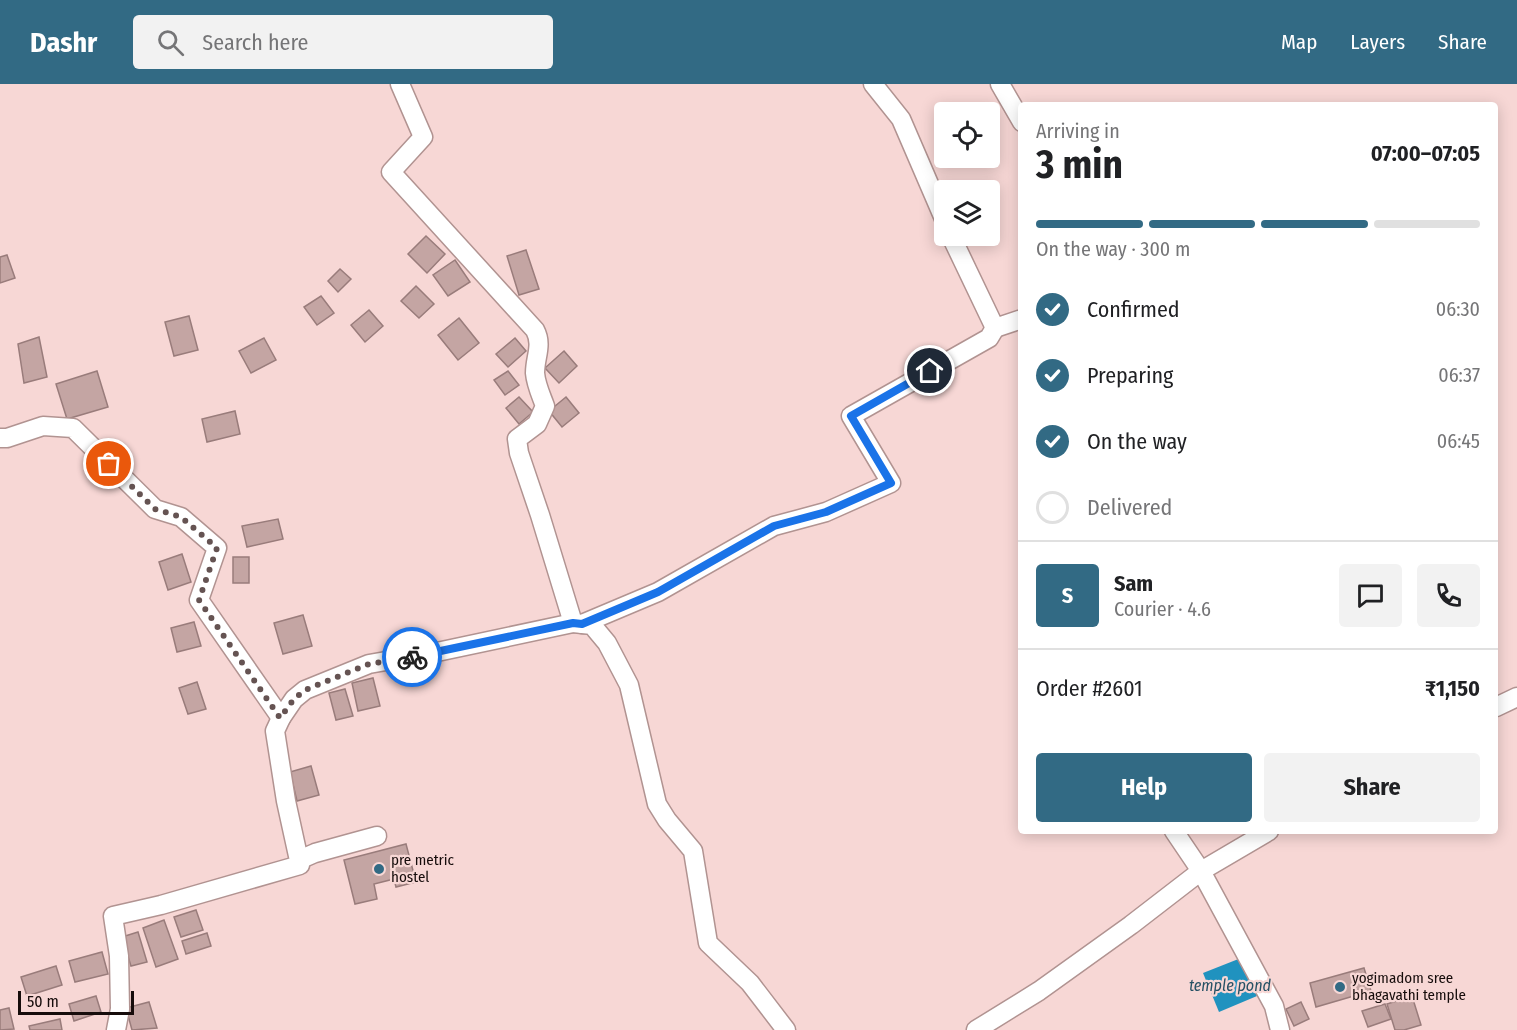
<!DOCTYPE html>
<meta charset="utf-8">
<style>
body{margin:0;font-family:"Fira Sans Condensed",sans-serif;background:#f2f2f2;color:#202124;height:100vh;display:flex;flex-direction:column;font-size:22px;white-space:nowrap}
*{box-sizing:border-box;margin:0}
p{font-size:20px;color:#757577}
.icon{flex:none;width:33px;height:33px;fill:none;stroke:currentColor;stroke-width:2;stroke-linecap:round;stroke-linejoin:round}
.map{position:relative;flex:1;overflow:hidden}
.panel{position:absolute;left:1018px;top:18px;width:480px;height:732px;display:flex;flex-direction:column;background:#fff;border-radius:6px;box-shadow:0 3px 15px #0003}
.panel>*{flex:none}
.controls{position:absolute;left:934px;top:18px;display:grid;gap:12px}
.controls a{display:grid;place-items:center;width:66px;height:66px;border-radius:6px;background:#fff;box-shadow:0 3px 15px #0003;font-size:30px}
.scale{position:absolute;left:18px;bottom:15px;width:116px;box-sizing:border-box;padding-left:6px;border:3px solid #160c0b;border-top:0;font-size:16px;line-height:21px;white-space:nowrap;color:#160c0b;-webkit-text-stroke:4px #f7d7d5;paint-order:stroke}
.pin{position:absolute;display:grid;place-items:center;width:51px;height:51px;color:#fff;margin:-26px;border:3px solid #fff;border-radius:50%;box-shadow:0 2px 6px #0007}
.courier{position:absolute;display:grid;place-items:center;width:60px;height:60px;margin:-30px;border:4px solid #1a73e8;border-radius:50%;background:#fff;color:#222;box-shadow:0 2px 8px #0007}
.summary em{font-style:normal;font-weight:700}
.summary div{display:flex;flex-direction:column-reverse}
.summary{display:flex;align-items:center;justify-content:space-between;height:102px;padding:0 18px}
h1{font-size:39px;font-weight:700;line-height:45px}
.bar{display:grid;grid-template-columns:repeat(4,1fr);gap:9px 6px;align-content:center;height:72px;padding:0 18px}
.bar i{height:8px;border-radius:4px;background:#e0e0e0}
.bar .on{background:#326a84}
.bar p{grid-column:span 4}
.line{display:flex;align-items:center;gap:15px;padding:0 18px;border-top:2px solid #e0e0e0}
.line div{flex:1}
.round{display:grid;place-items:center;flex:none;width:63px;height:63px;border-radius:6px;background:#f2f2f2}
ol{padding:0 18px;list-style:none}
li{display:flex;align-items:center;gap:18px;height:66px}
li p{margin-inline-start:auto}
li .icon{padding:6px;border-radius:50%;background:#326a84;color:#fff;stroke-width:4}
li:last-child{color:#757577}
li i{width:33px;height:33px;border:3px solid #e0e0e0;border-radius:50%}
.action{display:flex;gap:12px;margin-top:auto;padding:12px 18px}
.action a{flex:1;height:69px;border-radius:6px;background:#326a84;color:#fff;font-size:24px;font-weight:700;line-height:69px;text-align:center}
.action a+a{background:#f2f2f2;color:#202124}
header{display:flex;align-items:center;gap:36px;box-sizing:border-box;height:84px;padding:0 30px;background:#326a84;color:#fff}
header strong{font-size:28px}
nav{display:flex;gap:33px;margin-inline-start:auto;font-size:21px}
.search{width:420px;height:54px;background:#f2f2f2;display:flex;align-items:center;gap:15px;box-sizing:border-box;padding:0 21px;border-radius:6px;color:#757577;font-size:22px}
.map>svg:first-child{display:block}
.water{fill:#2092bf}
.building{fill:#c4a5a3;stroke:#997c7b;stroke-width:1.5}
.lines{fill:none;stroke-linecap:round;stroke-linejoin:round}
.minor-casing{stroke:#b19391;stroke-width:21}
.minor{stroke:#fff;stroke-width:18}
.done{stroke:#655352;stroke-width:6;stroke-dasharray:0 10.8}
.route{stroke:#1a73e8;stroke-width:8}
.poi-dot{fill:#326a84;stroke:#f7d7d5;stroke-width:2}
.labels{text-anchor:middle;stroke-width:4.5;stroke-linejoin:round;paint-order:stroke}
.poi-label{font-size:15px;fill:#160c0b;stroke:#f7d7d5;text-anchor:start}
.water-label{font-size:16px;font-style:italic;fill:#265165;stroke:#f7d7d5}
</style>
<header>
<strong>Dashr</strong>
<div class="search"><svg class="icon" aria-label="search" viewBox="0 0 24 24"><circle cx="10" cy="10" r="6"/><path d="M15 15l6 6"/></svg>Search here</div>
<nav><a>Map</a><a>Layers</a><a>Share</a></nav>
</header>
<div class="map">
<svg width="1517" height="946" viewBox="0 0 1517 946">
<rect width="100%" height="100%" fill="#f7d7d5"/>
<path class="water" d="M 1241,874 L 1257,912 L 1219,928 L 1203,889 Z"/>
<g class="building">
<path d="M 426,152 L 445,170 L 427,189 L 408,170 Z"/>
<path d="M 526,166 L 539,205 L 519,211 L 507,172 Z"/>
<path d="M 7,171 L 15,194 L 0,199 L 0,173 Z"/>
<path d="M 455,176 L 470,198 L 448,212 L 433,191 Z"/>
<path d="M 340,185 L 351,195 L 338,208 L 328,197 Z"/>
<path d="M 416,202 L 434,220 L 419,234 L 401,217 Z"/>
<path d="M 321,212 L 334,229 L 317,241 L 304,223 Z"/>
<path d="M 369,226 L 383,242 L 365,258 L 351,241 Z"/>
<path d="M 189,232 L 198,266 L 174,272 L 165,238 Z"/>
<path d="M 459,234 L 479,259 L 458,276 L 438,251 Z"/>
<path d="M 39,253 L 47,293 L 24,299 L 18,260 Z"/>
<path d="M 264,254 L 276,276 L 251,289 L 239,267 Z"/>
<path d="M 515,254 L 526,267 L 508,283 L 496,270 Z"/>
<path d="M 564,267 L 577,282 L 559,299 L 545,284 Z"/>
<path d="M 97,287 L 108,323 L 67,335 L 56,300 Z"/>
<path d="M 508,287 L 519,301 L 505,311 L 494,296 Z"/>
<path d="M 519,313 L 533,328 L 519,340 L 506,324 Z"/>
<path d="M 566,313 L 579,329 L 562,343 L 549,327 Z"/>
<path d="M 235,327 L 240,350 L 207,358 L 202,335 Z"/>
<path d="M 278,435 L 283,455 L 247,463 L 242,442 Z"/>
<path d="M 182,470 L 191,498 L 168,506 L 159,478 Z"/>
<rect x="233" y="473" width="16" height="26"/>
<path d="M 303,531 L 312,562 L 283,570 L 274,539 Z"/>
<path d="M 194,538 L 201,562 L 177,568 L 171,544 Z"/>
<path d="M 373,594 L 380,622 L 358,627 L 352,599 Z"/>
<path d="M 197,598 L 206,625 L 188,630 L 179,604 Z"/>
<path d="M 345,605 L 353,632 L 336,636 L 329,609 Z"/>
<path d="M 311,682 L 319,711 L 297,717 L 290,688 Z"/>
<path d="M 406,760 L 416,798 L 396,803 L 394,795 L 374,800 L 377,815 L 355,820 L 344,776 Z"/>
<path d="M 196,826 L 203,846 L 181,853 L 174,833 Z"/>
<path d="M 164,836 L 178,875 L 156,883 L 143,844 Z"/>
<path d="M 138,848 L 147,878 L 131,882 L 122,853 Z"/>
<path d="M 207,849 L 211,862 L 186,870 L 182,857 Z"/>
<path d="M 102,868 L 108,890 L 75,898 L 69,877 Z"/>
<path d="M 56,882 L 62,901 L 27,912 L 21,893 Z"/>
<path d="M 1364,884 L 1371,907 L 1316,923 L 1310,899 Z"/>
<path d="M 96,912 L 101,928 L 74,937 L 69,920 Z"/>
<path d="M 1412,912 L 1421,941 L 1404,946 L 1395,946 L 1387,920 Z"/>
<path d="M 149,918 L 157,944 L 132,946 L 126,924 Z"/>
<path d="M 1301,918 L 1309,935 L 1294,942 L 1286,925 Z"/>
<path d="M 1385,920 L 1391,935 L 1368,943 L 1362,927 Z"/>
<path d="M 9,924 L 14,945 L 0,946 L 0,926 Z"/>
<path d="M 60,935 L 62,946 L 30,946 L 29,942 Z"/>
</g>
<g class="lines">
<g class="minor-casing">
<g id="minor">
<path d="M 400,0 L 423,53 L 391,88 L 535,246 C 543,261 535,273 535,289 C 536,301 541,311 545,322 L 537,340 L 517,355 L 519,369 L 540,431 L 573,539 L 592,541 L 607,559 L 629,601 L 657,720 L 667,736 L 693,767 L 708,859 L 750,899 L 786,946"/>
<path d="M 873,0 L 901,35 L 945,137"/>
<path d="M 1000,0 L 1022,38"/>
<path d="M 951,152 L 995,244 L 1022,235"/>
<path d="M 0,354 L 7,354 L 43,342 L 73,344 L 155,425 L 181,433 L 217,464 L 199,516 L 281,634 L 294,615 L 305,606 L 369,580 L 437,568 L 573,539"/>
<path d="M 582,540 L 658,508 L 774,442 L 826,428 L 891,399 L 851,332 L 989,254 L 995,244"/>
<path d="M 1496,623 L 1517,613"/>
<path d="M 1174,747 L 1201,787 L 1274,922 L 1280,946"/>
<path d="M 299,776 L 315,769 L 377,752"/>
<path d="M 116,946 L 120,925 L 119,872 L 113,832 L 161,821 L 300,781 L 286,717 L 275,647 L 281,634"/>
<path d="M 976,946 L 1039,907 L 1131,841 L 1201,787 L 1269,747"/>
</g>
</g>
<use href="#minor" class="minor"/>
</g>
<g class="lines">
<path class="done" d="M 109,380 L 155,425 L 181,433 L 217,464 L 199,516 L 280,634 L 294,615 L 305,606 L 369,580 L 412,573"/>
<path class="route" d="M 412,573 L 573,539 L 582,540 L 658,508 L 774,442 L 826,428 L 891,399 L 851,332 L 930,287"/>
</g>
<g class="poi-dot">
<circle cx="379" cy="785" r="6"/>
<circle cx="1340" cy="903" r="6"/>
</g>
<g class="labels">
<g class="poi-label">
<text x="391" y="781">pre metric<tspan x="391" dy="17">hostel</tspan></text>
<text x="1352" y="899">yogimadom sree<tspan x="1352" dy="17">bhagavathi temple</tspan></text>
</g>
<g class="water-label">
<text x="1230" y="907">temple pond</text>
</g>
</g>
</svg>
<div class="controls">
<a><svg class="icon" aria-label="locate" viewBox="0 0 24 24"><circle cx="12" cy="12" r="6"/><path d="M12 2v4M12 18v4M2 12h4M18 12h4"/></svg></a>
<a><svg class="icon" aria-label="layers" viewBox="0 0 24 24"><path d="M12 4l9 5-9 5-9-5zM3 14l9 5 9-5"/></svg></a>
</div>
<div class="scale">50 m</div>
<div class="pin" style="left:109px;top:380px;background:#ea580c"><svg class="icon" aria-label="bag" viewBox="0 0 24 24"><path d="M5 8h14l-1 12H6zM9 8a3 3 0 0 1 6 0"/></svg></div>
<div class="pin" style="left:930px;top:287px;background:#1f2937"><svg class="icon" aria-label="home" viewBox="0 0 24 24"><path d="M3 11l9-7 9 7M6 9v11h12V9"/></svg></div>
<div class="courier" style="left:412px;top:573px"><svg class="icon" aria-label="bike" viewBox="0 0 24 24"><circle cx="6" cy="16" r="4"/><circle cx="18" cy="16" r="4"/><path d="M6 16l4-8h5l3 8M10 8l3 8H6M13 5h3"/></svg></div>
<section class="panel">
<div class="summary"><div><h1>3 min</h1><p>Arriving in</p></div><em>07:00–07:05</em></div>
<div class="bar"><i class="on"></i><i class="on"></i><i class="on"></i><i></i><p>On the way · 300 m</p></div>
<ol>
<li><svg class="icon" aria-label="check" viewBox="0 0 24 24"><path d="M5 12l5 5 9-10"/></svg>Confirmed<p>06:30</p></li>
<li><svg class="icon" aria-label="check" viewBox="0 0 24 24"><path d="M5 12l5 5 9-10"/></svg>Preparing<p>06:37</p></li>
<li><svg class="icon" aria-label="check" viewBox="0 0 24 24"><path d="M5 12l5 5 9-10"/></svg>On the way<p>06:45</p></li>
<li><i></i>Delivered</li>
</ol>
<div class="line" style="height:108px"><b class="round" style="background:#326a84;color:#fff">S</b><div><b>Sam</b><p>Courier · 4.6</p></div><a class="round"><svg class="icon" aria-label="chat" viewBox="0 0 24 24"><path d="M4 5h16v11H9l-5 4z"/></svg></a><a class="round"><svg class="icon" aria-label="phone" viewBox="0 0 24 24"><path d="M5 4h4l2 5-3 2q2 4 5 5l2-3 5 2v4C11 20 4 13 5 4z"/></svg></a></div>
<div class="line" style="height:78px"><div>Order #2601</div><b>₹1,150</b></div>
<div class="action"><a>Help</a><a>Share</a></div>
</section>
</div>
